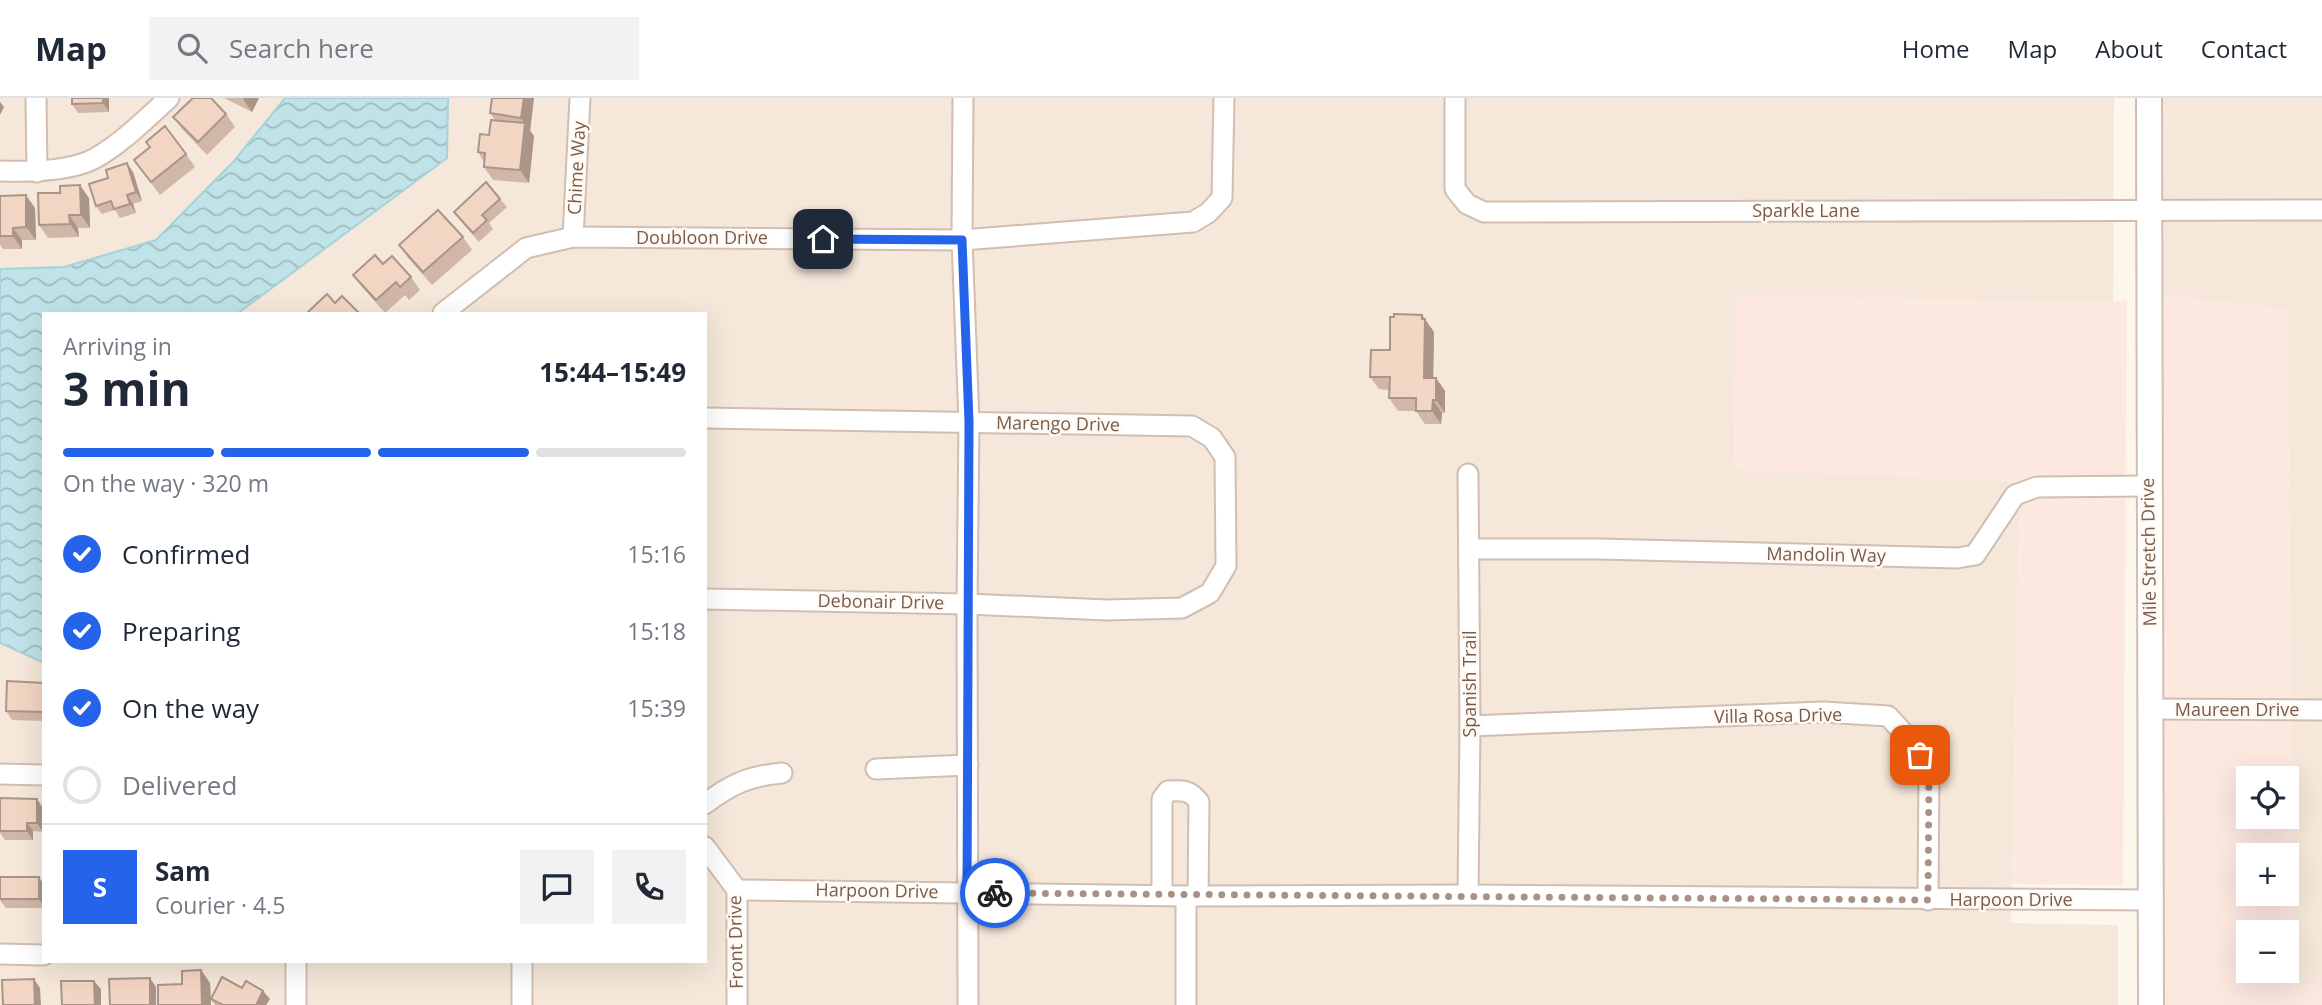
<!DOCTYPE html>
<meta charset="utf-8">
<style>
body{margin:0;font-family:"Open Sans",sans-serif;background:#f2f2f3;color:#1f2937;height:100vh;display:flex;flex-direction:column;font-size:26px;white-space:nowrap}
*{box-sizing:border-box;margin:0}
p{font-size:23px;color:#747a83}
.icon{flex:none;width:38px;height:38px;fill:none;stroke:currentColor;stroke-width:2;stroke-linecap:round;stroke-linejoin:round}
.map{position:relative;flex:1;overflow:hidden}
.sheet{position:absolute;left:42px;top:214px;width:665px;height:651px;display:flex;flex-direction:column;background:#fff;border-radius:0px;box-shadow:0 7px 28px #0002}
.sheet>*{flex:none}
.tools{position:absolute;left:2236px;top:668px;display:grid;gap:14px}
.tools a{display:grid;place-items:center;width:63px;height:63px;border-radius:0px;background:#fff;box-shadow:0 7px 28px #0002;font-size:35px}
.pin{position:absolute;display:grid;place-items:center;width:60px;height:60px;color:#fff;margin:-30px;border-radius:14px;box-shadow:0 4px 10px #0006}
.courier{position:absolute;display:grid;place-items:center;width:70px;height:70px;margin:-35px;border:5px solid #2563eb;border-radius:50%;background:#fff;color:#222;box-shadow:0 2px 9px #0007}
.overview em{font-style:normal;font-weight:700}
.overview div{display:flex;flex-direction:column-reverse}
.overview{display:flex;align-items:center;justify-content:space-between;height:119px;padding:0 21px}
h1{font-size:46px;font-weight:700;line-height:52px}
.bar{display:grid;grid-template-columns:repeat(4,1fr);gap:10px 7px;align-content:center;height:84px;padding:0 21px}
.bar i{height:9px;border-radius:5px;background:#e0e1e3}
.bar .active{background:#2563eb}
.bar p{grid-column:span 4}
.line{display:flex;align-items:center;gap:18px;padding:0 21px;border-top:2px solid #e0e1e3}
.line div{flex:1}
.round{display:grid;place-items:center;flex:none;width:74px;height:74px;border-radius:0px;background:#f2f2f3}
ol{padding:0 21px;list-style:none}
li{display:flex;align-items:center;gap:21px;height:77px}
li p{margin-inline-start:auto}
li .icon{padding:7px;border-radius:50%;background:#2563eb;color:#fff;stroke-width:4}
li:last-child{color:#747a83}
li i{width:38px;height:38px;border:4px solid #e0e1e3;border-radius:50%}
header{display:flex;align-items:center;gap:42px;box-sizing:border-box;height:98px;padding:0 35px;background:#fff;border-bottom:2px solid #e0e1e3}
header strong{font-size:33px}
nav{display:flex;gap:38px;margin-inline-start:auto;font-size:24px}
.search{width:490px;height:63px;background:#f2f2f3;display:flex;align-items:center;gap:18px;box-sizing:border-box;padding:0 24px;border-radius:0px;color:#747a83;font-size:26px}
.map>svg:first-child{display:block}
.residential{fill:#f5e8da;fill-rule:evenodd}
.commercial{fill:#fde8e0;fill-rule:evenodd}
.water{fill:url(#water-waves);stroke:#a5d3da;stroke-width:2}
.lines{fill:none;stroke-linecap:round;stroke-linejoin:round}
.minor-casing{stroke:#d1beb0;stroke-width:23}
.tertiary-casing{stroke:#d1beb0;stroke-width:28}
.minor{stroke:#fff;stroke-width:19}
.tertiary{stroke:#fff;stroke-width:24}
.wall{fill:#d1b7a8}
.shaded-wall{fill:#aa9588}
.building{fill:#f3d5c3;stroke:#aa9588;stroke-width:2}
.done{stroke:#a89285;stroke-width:7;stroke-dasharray:0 12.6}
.route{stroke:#2563eb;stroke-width:9}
.labels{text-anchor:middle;stroke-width:5;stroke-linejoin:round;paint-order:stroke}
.street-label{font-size:18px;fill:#7a5c4d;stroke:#fffaf3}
</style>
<header>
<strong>Map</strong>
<div class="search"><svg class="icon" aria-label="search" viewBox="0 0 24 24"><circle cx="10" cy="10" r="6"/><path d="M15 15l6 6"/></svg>Search here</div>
<nav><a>Home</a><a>Map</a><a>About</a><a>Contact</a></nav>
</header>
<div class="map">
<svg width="2322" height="907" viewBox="0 0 2322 907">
<defs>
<pattern id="water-waves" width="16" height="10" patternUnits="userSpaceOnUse" patternTransform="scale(1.75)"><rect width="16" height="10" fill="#bfe3e8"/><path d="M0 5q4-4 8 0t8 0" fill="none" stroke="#a0bbbe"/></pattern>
</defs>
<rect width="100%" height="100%" fill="#fdf6ec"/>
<g class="residential">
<path d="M 0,0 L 2114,0 L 2113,204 L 1736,198 L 1734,371 L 2020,384 L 2011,825 L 2118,827 L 2118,907 L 0,907 ZM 44,215 L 705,215 L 705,863 L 44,863 Z"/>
<path d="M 2159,0 L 2322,0 L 2322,888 L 2294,887 L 2287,212 L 2158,196 Z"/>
</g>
<g class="commercial">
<path d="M 2158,196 L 2287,211 L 2294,887 L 2322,888 L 2322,907 L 2161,907 ZM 2249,681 L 2287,681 L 2287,719 L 2249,719 ZM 2249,758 L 2287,758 L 2287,796 L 2249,796 ZM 2249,835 L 2287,835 L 2287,873 L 2249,873 Z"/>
<path d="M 1735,198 L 2113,204 L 2127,202 L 2123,787 L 2012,786 L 2020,384 L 1734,371 Z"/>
</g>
<path class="water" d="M 285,0 L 448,0 L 447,60 L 238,215 L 44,215 L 44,565 L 0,545 L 0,171 L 64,169 L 156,142 L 234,63 Z"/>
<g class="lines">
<g class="minor-casing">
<g id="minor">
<path d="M 36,0 L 37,74"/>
<path d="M 963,0 L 962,142 L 969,324 L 967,506 L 968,907"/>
<path d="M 1455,0 L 1455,91 L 1467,106 L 1484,114 L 2322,112"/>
<path d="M 0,73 C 27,74 61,74 87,64 C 113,54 148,19 169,0"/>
<path d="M 573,139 L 580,0"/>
<path d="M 443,215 L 526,150 L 573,139 L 962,142 L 1193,124 L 1208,115 L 1222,100 L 1224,0"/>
<path d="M 705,320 L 1192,328 L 1212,340 L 1225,359 L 1226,468 L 1210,495 L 1182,510 L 1107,512 L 967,506 L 705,501"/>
<path d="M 1470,451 L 1599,451 L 1957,460 L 1975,457 L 2015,397 L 2037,389 L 2148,388"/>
<path d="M 2151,611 L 2322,612"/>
<path d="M 1470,628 L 1824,614 L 1888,618 L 1911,643 L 1929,671 L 1928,802"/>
<path d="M 876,671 L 968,667"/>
<path d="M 0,676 L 44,677"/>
<path d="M 705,706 C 731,686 749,678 782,675"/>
<path d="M 705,749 L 737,792 L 737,907"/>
<path d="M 737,792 L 1186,798 L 1468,797 L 2151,802"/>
<path d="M 1162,797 L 1162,701 L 1168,693 C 1183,692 1190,692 1199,704 L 1198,798"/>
<path d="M 1468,797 L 1470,628 L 1468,376"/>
<path d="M 1186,798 L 1186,907"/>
<path d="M 0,856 L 44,857"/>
<path d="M 296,907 L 296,863"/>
<path d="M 522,907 L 522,863"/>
</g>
</g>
<g class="tertiary-casing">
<path id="tertiary" d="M 2149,0 L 2151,907"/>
</g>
<use href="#minor" class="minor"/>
<use href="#tertiary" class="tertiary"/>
</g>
<g class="wall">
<path d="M 109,0 L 109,14 L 78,15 L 72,6 Z"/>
<path d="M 224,0 L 259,0 L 252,14 Z"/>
<path d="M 534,0 L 530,33 L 534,38 L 529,85 L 493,82 L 484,69 L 484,64 L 478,54 L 489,37 L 495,22 L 490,15 Z"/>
<path d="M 226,16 L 235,29 L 207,57 L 183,32 L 173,19 Z"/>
<path d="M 186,56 L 195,69 L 160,97 L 134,62 Z"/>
<path d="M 133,74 L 142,103 L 133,106 L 136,115 L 120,120 L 115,112 L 102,116 L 96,108 Z"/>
<path d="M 60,95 L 89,100 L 90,130 L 78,130 L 79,139 L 48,140 L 39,127 Z"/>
<path d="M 0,98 L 35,110 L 36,142 L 22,142 L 22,151 L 3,151 L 0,147 Z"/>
<path d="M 500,101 L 507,109 L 489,125 L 493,131 L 479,144 L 460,122 L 454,114 Z"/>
<path d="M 463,139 L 472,152 L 432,187 L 408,160 L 399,147 Z"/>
<path d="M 383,166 L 411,179 L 420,192 L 409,202 L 405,197 L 385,215 L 362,189 L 353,177 Z"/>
<path d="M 1422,217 L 1434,234 L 1433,280 L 1436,280 L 1445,293 L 1445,315 L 1442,315 L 1441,326 L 1425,326 L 1416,313 L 1398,313 L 1389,300 L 1389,292 L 1379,291 L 1370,279 Z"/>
<path d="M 44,585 L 44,623 L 12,622 L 6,613 Z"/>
<path d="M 0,700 L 43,710 L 43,734 L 33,733 L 33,742 L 5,742 L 0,735 Z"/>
<path d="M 0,779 L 44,787 L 44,810 L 6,810 L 0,802 Z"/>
<path d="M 201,872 L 210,885 L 211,900 L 242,890 L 270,901 L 266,907 L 215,907 L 211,901 L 182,886 Z"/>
</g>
<g class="shaded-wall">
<path d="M 103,0 L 109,0 L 109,14 L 103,5 Z"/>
<path d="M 244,0 L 259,0 L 252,14 L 243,1 Z"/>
<path d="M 524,0 L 534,0 L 530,33 L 521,20 Z"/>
<path d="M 0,4 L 4,9 L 0,17 Z"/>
<path d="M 525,25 L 534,38 L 529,85 L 520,72 Z"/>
<path d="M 127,65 L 133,74 L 142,103 L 136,94 Z"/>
<path d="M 80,87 L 89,100 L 90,130 L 81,117 Z"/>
<path d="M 26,97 L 35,110 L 36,142 L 26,129 Z"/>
<path d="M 127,97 L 133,106 L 136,115 L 130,106 Z"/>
<path d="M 69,117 L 78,130 L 79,139 L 70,126 Z"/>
<path d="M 13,130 L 22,142 L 22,151 L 13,138 Z"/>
<path d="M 1422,217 L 1434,234 L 1433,292 L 1424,280 Z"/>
<path d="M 1436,280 L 1445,293 L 1445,315 L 1436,302 Z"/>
<path d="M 1433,302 L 1442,315 L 1441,326 L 1432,313 Z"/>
<path d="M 37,701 L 43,710 L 43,734 L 37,725 Z"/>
<path d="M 27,725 L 33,733 L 33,742 L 27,733 Z"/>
<path d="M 39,779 L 44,787 L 44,809 L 39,801 Z"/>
<path d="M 201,872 L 210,885 L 211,907 L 202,907 Z"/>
<path d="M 150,880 L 156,889 L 156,907 L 150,907 Z"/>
<path d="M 34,881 L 40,890 L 41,907 L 35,907 Z"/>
<path d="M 94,883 L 101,891 L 101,907 L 95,907 Z"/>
<path d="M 263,893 L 270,901 L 266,907 L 256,907 Z"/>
</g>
<g class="building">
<path d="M 72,0 L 103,0 L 103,5 L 72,6 Z"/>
<path d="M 193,0 L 211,0 L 226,16 L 198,44 L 173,19 Z"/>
<path d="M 492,0 L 524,0 L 521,20 L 490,15 Z"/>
<path d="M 491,22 L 525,25 L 520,72 L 484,69 L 485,55 L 478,54 L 480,36 L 489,37 Z"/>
<path d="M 165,28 L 186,56 L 151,84 L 134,62 L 150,49 L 146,44 Z"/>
<path d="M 127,65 L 136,94 L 127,97 L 130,106 L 114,111 L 111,103 L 96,108 L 89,86 L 108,80 L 106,72 Z"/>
<path d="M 486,84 L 500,101 L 482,117 L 487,122 L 473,135 L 454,114 Z"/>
<path d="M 80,87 L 81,117 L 69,117 L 70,126 L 39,127 L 38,95 L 60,95 L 60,88 Z"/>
<path d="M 26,97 L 26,129 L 13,130 L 13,138 L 0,138 L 0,98 Z"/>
<path d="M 438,112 L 463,139 L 423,174 L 399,147 Z"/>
<path d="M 375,157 L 383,166 L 392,158 L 411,179 L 400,189 L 396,184 L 376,202 L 353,177 Z"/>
<path d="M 327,196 L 335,205 L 342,198 L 358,214 L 356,215 L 307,215 Z"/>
<path d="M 1394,216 L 1422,217 L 1422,221 L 1425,221 L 1424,280 L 1436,280 L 1436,302 L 1433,302 L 1432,313 L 1416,313 L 1416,300 L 1389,300 L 1390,279 L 1370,279 L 1371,252 L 1390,252 L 1390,219 L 1394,219 Z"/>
<path d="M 7,583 L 44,585 L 44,614 L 6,613 Z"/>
<path d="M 0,700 L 37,701 L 37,725 L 27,725 L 27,733 L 0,733 Z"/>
<rect x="0" y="779" width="39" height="22"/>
<path d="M 201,872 L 202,907 L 158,907 L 158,887 L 182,886 L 182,873 Z"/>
<path d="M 222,879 L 242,890 L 246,883 L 263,893 L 256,907 L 223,907 L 211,901 Z"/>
<path d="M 150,880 L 150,907 L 110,907 L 109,881 Z"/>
<path d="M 34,881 L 35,907 L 3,907 L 2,882 Z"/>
<path d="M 61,883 L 94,883 L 95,907 L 62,907 Z"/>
</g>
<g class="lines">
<path class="done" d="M 995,795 L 1928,802 L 1929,671 L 1920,657"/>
<path class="route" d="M 823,141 L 962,142 L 969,324 L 967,794 L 995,795"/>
</g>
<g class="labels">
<g class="street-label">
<text transform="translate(577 70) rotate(-87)" y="6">Chime Way</text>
<text x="1806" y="119">Sparkle Lane</text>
<text x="702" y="146">Doubloon Drive</text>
<text transform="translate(1058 326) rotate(1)" y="6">Marengo Drive</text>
<text transform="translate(2149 454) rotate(-91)" y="6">Mile Stretch Drive</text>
<text transform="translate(1826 457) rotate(1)" y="6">Mandolin Way</text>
<text transform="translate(881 504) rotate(1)" y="6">Debonair Drive</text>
<text transform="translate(1470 586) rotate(-90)" y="6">Spanish Trail</text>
<text x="2237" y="618">Maureen Drive</text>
<text transform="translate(1778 618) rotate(-1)" y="6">Villa Rosa Drive</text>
<text transform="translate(877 793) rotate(1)" y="6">Harpoon Drive</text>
<text x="2011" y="808">Harpoon Drive</text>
<text transform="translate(736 844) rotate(-91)" y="6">Front Drive</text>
</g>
</g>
</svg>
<div class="tools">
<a><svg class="icon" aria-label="locate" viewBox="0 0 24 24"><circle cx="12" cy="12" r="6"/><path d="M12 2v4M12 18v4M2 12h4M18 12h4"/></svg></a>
<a>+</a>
<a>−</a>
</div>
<div class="pin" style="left:1920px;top:657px;background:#ea580c"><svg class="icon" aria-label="bag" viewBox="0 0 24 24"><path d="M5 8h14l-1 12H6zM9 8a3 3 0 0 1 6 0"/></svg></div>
<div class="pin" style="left:823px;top:141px;background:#1f2937"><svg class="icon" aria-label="home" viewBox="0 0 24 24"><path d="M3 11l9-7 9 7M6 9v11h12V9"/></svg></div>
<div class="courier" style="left:995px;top:795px"><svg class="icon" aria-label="bike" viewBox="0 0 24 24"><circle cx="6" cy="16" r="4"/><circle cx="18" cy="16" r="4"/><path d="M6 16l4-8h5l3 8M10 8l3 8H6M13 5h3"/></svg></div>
<section class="sheet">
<div class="overview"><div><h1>3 min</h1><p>Arriving in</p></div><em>15:44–15:49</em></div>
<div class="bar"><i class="active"></i><i class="active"></i><i class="active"></i><i></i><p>On the way · 320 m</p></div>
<ol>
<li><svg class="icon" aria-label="check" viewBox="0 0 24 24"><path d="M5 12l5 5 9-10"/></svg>Confirmed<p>15:16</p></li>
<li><svg class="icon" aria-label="check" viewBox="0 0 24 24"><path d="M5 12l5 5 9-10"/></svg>Preparing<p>15:18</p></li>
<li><svg class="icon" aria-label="check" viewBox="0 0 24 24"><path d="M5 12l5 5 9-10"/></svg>On the way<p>15:39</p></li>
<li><i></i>Delivered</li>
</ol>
<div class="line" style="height:126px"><b class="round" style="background:#2563eb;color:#fff">S</b><div><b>Sam</b><p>Courier · 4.5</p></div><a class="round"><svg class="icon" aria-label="chat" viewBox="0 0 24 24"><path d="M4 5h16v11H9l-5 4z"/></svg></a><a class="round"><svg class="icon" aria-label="phone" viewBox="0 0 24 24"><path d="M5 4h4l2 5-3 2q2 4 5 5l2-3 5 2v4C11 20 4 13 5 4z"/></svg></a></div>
</section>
</div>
